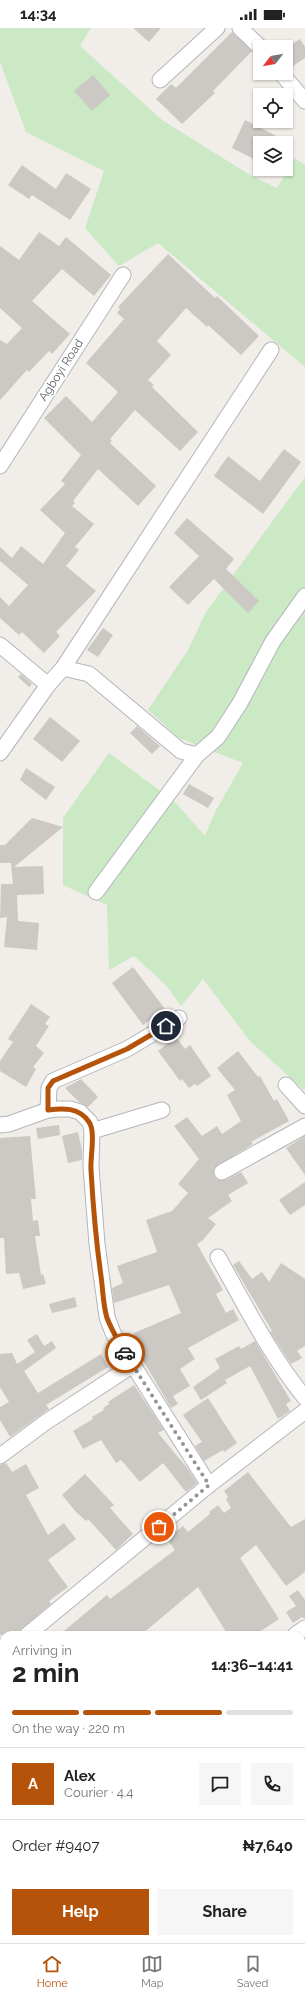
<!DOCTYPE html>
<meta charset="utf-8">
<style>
body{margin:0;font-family:Raleway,sans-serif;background:#f6f6f6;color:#222;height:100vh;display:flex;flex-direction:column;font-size:15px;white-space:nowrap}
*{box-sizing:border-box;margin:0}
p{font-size:13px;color:#767676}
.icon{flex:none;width:22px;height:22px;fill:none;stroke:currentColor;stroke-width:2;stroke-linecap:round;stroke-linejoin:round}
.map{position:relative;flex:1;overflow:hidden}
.panel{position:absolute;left:0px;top:1603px;width:305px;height:312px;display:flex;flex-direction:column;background:#fff;border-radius:12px 12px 0 0;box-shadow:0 1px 3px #0004}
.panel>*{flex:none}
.needle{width:26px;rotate:239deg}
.fabs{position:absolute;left:253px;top:12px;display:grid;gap:8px}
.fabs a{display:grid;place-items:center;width:40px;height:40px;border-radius:0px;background:#fff;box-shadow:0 1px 3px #0004;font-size:20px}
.pin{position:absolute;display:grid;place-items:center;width:34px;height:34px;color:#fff;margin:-17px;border:2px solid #fff;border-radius:50%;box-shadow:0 1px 4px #0007}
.courier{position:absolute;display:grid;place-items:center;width:40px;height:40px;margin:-20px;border:3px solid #b45309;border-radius:50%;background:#fff;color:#222;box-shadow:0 1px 5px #0007}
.overview em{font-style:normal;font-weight:700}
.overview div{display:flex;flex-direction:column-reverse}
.overview{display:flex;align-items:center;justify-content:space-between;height:68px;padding:0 12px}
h1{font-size:26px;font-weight:700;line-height:30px}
.bar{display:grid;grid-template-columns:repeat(4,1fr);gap:6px 4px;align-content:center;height:48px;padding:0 12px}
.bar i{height:5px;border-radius:3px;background:#e0e0e0}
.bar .current{background:#b45309}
.bar p{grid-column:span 4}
.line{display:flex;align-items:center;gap:10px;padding:0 12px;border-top:1px solid #e0e0e0}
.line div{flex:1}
.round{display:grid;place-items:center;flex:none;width:42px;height:42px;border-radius:0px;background:#f6f6f6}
.cta{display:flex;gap:8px;margin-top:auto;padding:8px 12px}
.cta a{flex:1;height:46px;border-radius:0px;background:#b45309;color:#fff;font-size:16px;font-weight:700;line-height:46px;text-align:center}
.cta a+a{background:#f6f6f6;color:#222}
.status{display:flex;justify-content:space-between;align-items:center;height:28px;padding:0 20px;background:#fff;direction:ltr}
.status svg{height:11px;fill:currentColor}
.tab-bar{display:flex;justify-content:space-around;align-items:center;height:56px;border-top:1px solid #e0e0e0;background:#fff;font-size:11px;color:#767676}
.tab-bar a{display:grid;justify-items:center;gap:2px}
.tab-bar .current{color:#b45309}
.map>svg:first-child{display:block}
.green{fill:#cae9c4}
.building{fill:#ccc8c3}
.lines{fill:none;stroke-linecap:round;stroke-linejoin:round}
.minor-casing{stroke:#b3b7ba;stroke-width:17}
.minor{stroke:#fff;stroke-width:15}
.done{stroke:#929595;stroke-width:4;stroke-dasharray:0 7.2}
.route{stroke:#b45309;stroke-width:5}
.labels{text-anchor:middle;stroke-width:4;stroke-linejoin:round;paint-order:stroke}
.street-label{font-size:12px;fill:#5f6568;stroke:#fff}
</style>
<div class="status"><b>14:34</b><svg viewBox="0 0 49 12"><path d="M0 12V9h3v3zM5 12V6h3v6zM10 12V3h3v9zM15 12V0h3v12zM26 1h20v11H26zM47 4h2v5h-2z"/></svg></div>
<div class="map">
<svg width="305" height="1915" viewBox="0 0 305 1915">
<rect width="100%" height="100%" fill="#f1ede8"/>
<g class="green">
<path d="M 0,0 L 91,0 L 80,18 L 162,92 L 250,147 L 277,160 L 295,130 L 305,137 L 305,339 L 158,215 L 119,238 L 85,200 L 104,143 L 26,104 L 0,34 Z"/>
<path d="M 305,449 L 305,1063 L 250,1013 L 203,951 L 181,978 L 166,957 L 134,928 L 109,942 L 107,877 L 63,857 L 63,790 L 109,725 L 175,774 L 205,808 L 215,784 L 243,735 L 179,710 L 148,682 L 188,622 L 206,584 Z"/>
</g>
<g class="building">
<path d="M 133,0 L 161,0 L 149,14 Z"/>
<path d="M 232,4 L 252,23 L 213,63 L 215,65 L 182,96 L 156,71 L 171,56 L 176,60 Z"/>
<path d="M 300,11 L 305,19 L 305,30 L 293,38 L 286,27 L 286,20 Z"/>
<path d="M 93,47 L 110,67 L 92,83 L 74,63 Z"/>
<path d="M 245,92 L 290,115 L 260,115 L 260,134 L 232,120 Z"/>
<path d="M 22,137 L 56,161 L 66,145 L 91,161 L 70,192 L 32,167 L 29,171 L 8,157 Z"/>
<path d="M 39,204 L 59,218 L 66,209 L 111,247 L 94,268 L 62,241 L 32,273 L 70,306 L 52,326 L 49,323 L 29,344 L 27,342 L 0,372 L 0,312 L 7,316 L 22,300 L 0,280 L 0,218 L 19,232 Z"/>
<path d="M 168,226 L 215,270 L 217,268 L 259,308 L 241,327 L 208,297 L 207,299 L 186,280 L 157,313 L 171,327 L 148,352 L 154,357 L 152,359 L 198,404 L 180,423 L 135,382 L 110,411 L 112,413 L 110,415 L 156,458 L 138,478 L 98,441 L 73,473 L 75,475 L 72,478 L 94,496 L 75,519 L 79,522 L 66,538 L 96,563 L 56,604 L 60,608 L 44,625 L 22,604 L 19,607 L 0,590 L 0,569 L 9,578 L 28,557 L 0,533 L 0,519 L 12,530 L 21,518 L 43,536 L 65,505 L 40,482 L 65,456 L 61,453 L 81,427 L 44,390 L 66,368 L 92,394 L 118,364 L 86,335 L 124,291 L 117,285 L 120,281 L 118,279 Z"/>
<path d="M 284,421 L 301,434 L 263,486 L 214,448 L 228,428 L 260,453 Z"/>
<path d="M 187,490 L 234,531 L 226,541 L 259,573 L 248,585 L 214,551 L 188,577 L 169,559 L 199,528 L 174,505 Z"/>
<path d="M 103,600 L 113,607 L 98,629 L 87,622 Z"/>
<path d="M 21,646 L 32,656 L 29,659 L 18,649 Z"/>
<path d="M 50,689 L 80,713 L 62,734 L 33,711 Z"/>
<path d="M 137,698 L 160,718 L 152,726 L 130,705 Z"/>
<path d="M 26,740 L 55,759 L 46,772 L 20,752 Z"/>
<path d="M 189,756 L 214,770 L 208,780 L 183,766 Z"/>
<path d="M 32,790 L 63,799 L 14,839 L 43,838 L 44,866 L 17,867 L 18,893 L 39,895 L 37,922 L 4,919 L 7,889 L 0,890 L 1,856 L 13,856 L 11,835 L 0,835 L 0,817 L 5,817 Z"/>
<path d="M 133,939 L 165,981 L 143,997 L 112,955 Z"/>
<path d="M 31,976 L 50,989 L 45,996 L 49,998 L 36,1018 L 44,1025 L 33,1039 L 36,1041 L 26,1059 L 0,1043 L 0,1033 L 13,1014 L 8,1011 Z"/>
<path d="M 176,1009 L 185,1021 L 190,1017 L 211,1048 L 197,1058 L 195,1056 L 189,1060 L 182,1051 L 180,1053 L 158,1023 Z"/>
<path d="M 238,1023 L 258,1049 L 260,1048 L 274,1073 L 277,1071 L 289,1093 L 251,1114 L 253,1116 L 214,1140 L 214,1148 L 218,1152 L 226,1152 L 241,1144 L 248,1155 L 228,1167 L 232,1173 L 208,1190 L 216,1196 L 203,1212 L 197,1216 L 223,1262 L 216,1266 L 226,1285 L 233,1281 L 239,1292 L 188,1320 L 195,1331 L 180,1341 L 190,1358 L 173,1368 L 178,1376 L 171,1380 L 144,1334 L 134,1305 L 181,1285 L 169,1257 L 114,1275 L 112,1260 L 123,1255 L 117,1238 L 157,1224 L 146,1192 L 172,1183 L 188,1165 L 178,1156 L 199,1131 L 174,1098 L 187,1089 L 202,1108 L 217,1098 L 222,1106 L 241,1093 L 227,1067 L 235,1062 L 217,1040 Z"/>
<path d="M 81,1051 L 98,1069 L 88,1079 L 80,1075 L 65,1060 Z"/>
<path d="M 59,1097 L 60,1107 L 38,1111 L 36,1100 Z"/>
<path d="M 78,1104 L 82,1122 L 82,1132 L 68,1135 L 62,1108 Z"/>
<path d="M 30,1108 L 36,1171 L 31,1171 L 33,1193 L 38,1192 L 40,1208 L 35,1208 L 41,1247 L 43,1246 L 46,1256 L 23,1261 L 19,1245 L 6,1246 L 4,1210 L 0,1210 L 0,1110 Z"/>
<path d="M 305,1108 L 305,1147 L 286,1120 Z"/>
<path d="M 305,1154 L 305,1177 L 290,1187 L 279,1172 Z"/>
<path d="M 239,1233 L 252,1251 L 262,1244 L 269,1254 L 281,1235 L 305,1251 L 305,1318 L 297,1323 L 302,1330 L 291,1336 L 270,1304 L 272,1303 L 233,1237 Z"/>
<path d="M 75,1269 L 77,1279 L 52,1285 L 49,1276 Z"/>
<path d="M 37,1306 L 44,1318 L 52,1313 L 56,1320 L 24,1343 L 38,1365 L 101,1326 L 108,1339 L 46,1377 L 49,1381 L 10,1409 L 0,1392 L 0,1379 L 9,1374 L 0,1359 L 0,1326 L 12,1325 L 17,1336 L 35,1324 L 27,1312 Z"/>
<path d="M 255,1313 L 291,1373 L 286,1376 L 290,1383 L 278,1391 L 250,1338 L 225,1352 L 227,1355 L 201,1372 L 193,1359 L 220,1340 L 215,1331 L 239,1318 L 241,1321 Z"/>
<path d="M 134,1357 L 164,1402 L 158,1405 L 188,1441 L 197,1455 L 186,1464 L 163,1435 L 140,1454 L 121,1432 L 116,1435 L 101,1412 L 83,1421 L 73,1403 L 93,1391 L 92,1389 L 104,1382 L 103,1380 L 109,1376 L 108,1374 Z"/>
<path d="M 208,1370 L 237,1415 L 224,1424 L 223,1422 L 204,1433 L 195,1418 L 202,1414 L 183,1387 Z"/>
<path d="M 6,1435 L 12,1444 L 26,1436 L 39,1460 L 26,1467 L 48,1507 L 64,1495 L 76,1511 L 48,1532 L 68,1559 L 49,1573 L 51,1576 L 14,1607 L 0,1607 L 0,1437 Z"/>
<path d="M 248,1444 L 291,1499 L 305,1491 L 305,1544 L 286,1558 L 256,1517 L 240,1530 L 279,1591 L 255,1607 L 228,1607 L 198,1559 L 141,1607 L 59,1607 L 107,1567 L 110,1571 L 175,1522 L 167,1511 L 183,1498 L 188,1504 L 210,1486 L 209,1484 L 218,1477 L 224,1485 L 231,1480 L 226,1471 L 228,1469 L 224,1463 Z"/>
<path d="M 85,1446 L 114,1477 L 110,1480 L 133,1506 L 116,1522 L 88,1491 L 86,1493 L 76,1484 L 62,1467 Z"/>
<path d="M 298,1562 L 305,1572 L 305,1591 L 302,1589 L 293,1595 L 286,1584 L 296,1578 L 289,1568 Z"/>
</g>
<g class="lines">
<g class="minor-casing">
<g id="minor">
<path d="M 240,0 L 260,19"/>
<path d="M 281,45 L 305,73"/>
<path d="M 160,52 L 217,0"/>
<path d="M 0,438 L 123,247"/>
<path d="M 0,617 L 48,657"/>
<path d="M 63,640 L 89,646 L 181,723 L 197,727 L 218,709 L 240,675 L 273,613 L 305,568"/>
<path d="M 0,725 L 48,657 L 63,640 L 271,322"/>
<path d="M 96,864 L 197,727"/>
<path d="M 286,1057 L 305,1078"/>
<path d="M 48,1082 L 49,1060 L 53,1053 L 127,1021 L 179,990"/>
<path d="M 0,1097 L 9,1096 L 48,1082 L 58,1081 L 70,1081 L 80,1084 L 90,1094 L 92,1103 L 91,1139 L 97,1216 L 107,1289 L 113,1305 L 133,1337 L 209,1457"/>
<path d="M 92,1103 L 162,1082"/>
<path d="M 222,1144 L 305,1098"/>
<path d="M 218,1229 C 245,1277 270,1327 305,1370"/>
<path d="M 0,1428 L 46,1394 L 133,1337"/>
<path d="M 27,1607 L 209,1457 L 305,1383"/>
<path d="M 295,1607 L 305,1600"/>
<path d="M 0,1630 L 4,1627"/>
<path d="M 0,1656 L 4,1662"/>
<path d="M 0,1728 L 4,1726"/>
<path d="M 301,1785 L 305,1793"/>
<path d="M 301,1816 L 305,1814"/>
<path d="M 181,1911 L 184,1915"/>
<path d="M 84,1915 L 115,1911"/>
</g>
</g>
<use href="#minor" class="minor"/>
</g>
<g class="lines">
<path class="done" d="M 125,1325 L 209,1457 L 159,1499"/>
<path class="route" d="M 125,1325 C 119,1314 112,1303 107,1290 C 103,1277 103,1262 101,1248 C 96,1213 93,1177 91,1142 C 90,1129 96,1104 89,1094 C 79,1079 63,1080 48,1082 L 48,1060 L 53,1053 L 127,1021 L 166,998"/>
</g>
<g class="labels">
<g class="street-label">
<text transform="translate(61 342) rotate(-57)" y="4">Agboyi Road</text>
</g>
</g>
</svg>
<div class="fabs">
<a><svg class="needle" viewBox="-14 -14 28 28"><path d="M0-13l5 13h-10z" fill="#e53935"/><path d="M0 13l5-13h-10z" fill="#767676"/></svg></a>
<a><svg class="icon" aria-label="locate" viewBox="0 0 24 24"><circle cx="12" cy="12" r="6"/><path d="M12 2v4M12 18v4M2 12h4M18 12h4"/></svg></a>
<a><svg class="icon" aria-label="layers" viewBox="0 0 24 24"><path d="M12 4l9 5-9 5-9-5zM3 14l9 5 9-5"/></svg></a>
</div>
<div class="pin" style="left:159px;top:1499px;background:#ea580c"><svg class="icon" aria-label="bag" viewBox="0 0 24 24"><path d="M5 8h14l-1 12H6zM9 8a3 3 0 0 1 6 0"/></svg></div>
<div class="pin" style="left:166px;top:998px;background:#1f2937"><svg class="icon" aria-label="home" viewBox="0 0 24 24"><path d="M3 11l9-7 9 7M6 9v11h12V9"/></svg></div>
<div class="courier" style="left:125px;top:1325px"><svg class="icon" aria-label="car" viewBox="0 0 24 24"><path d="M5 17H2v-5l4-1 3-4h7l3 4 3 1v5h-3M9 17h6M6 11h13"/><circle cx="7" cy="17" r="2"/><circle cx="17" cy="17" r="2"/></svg></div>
<section class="panel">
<div class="overview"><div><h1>2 min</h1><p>Arriving in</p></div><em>14:36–14:41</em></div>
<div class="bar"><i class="current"></i><i class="current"></i><i class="current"></i><i></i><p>On the way · 220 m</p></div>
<div class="line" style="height:72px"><b class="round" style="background:#b45309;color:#fff">A</b><div><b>Alex</b><p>Courier · 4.4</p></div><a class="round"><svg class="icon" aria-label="chat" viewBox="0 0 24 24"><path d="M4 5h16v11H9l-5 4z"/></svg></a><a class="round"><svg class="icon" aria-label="phone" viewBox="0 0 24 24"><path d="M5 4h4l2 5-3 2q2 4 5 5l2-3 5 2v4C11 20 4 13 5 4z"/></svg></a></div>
<div class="line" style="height:52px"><div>Order #9407</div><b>₦7,640</b></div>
<div class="cta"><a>Help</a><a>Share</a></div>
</section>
</div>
<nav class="tab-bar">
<a class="current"><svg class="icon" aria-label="home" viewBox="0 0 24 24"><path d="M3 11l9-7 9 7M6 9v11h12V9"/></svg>Home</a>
<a><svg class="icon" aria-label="map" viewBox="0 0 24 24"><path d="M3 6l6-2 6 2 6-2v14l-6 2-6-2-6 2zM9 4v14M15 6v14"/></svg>Map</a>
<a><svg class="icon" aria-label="saved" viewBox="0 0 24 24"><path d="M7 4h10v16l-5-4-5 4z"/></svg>Saved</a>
</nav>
